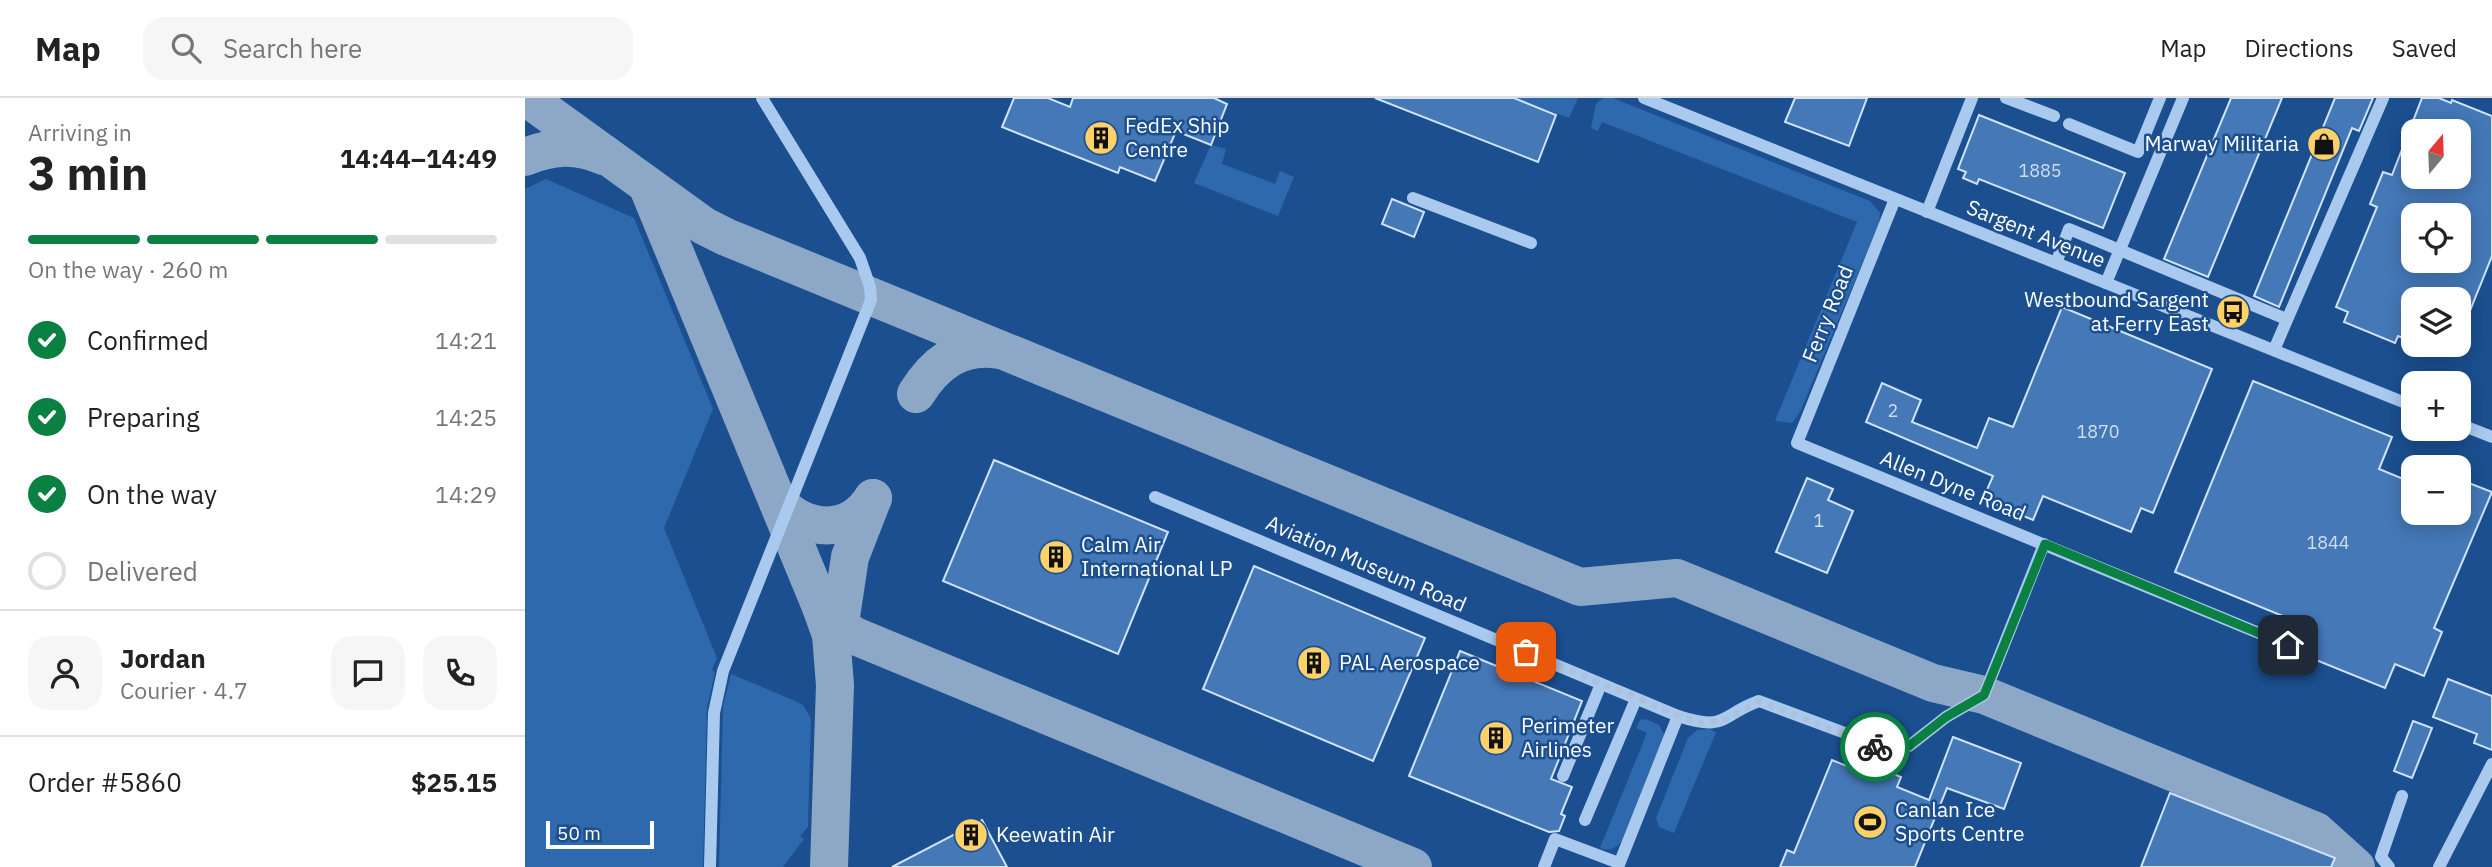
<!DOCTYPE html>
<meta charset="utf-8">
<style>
body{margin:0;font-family:"IBM Plex Sans",sans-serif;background:#f6f6f6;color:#222;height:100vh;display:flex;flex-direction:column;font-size:26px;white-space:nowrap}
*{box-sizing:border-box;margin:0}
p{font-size:23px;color:#767676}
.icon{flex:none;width:38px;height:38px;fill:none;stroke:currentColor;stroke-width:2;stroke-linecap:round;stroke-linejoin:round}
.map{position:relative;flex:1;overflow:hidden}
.sheet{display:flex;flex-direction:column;background:#fff;width:525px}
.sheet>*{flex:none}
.needle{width:46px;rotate:19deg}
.controls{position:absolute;left:1876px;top:21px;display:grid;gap:14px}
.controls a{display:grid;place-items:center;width:70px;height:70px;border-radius:14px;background:#fff;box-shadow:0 4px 18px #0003;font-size:35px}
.scale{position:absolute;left:21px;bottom:18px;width:108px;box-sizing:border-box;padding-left:7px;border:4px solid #fff;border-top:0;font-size:19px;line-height:24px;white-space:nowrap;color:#fff;-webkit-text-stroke:5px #1b4f8f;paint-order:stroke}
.pin{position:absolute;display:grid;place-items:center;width:60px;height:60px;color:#fff;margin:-30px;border-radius:14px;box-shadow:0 4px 10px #0006}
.courier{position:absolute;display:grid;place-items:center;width:70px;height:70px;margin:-35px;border:5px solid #0b8043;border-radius:50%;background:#fff;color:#222;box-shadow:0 2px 9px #0007}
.overview em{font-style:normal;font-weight:700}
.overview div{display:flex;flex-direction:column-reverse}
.overview{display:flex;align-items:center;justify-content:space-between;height:119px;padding:0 28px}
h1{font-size:46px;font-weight:700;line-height:52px}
.bar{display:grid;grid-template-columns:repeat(4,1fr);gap:10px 7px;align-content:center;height:84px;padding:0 28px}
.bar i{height:9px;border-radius:5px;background:#e0e0e0}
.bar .on{background:#0b8043}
.bar p{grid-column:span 4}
.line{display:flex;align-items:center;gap:18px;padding:0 28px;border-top:2px solid #e0e0e0}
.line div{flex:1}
.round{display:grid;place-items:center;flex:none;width:74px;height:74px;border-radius:21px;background:#f6f6f6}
ol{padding:0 28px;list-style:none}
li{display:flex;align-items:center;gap:21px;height:77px}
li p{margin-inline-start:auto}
li .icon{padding:7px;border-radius:50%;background:#0b8043;color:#fff;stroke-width:4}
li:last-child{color:#767676}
li i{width:38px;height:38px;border:4px solid #e0e0e0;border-radius:50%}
header{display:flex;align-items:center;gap:42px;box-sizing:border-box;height:98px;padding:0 35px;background:#fff;border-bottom:2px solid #e0e0e0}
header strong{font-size:33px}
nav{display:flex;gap:38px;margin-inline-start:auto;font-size:24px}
.search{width:490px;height:63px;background:#f6f6f6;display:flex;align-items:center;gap:18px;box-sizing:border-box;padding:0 24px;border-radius:21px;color:#767676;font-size:26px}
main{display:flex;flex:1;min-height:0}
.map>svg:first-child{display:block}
.green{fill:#2e69ad}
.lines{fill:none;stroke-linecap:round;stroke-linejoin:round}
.taxiway{stroke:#8da7c7;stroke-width:38}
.building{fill:#4478b7;stroke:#cfe3fa;stroke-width:2;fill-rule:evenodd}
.minor{stroke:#a9c9ee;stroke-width:12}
.done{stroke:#afc1d8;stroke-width:7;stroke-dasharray:0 12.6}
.route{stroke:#0b8043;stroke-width:9}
.labels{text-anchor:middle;stroke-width:5;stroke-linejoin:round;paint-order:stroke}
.number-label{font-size:18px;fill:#d0dded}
.poi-label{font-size:21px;fill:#fff;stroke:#1b4f8f;text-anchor:start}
.street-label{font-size:21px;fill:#fff;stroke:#1b4f8f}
</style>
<header>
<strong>Map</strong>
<div class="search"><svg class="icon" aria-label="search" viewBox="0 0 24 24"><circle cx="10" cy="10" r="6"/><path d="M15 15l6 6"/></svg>Search here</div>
<nav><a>Map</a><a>Directions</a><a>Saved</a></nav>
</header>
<main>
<section class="sheet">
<div class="overview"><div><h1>3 min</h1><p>Arriving in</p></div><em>14:44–14:49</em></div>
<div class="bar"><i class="on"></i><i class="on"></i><i class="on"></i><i></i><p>On the way · 260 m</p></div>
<ol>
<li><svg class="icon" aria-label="check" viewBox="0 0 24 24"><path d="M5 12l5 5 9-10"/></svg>Confirmed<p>14:21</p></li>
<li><svg class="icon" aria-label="check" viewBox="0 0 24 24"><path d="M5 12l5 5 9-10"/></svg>Preparing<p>14:25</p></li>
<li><svg class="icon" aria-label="check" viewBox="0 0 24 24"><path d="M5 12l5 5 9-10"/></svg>On the way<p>14:29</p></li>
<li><i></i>Delivered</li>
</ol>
<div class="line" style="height:126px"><a class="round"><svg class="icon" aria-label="person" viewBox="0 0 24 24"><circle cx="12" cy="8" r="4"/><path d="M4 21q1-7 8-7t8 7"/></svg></a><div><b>Jordan</b><p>Courier · 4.7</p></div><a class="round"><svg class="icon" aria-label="chat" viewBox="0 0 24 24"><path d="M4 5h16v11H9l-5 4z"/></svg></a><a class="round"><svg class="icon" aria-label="phone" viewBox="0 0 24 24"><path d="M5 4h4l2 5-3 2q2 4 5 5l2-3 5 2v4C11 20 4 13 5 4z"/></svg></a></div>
<div class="line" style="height:91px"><div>Order #5860</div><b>$25.15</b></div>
</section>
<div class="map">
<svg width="1967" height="769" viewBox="0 0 1967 769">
<rect width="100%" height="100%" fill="#1b4f8f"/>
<g class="green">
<path d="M 989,0 L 1053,0 L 1044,20 Z"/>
<path d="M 1078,0 L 1088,0 L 1345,103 L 1355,115 L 1354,125 L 1275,314 L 1267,325 L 1250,323 L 1332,124 L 1077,24 L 1073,33 L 1066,30 L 1071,6 Z"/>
<path d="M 686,47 L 701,51 L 697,66 L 750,86 L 755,73 L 769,79 L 753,118 L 669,85 Z"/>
<path d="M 21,81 L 109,120 L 188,311 L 139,430 L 192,560 L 187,572 L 190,574 L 182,610 L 178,769 L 0,769 L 0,91 Z"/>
<path d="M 206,576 L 268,602 L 278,607 L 286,621 L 283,729 L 275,738 L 279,741 L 258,769 L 194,769 L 198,608 Z"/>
<path d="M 1121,621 L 1134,627 L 1140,638 L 1097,743 C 1091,750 1084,754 1075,750 L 1122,635 L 1111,630 L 1115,622 Z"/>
<path d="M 1184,631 L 1191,634 L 1149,735 L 1134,729 L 1131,720 L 1163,640 L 1172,632 Z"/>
</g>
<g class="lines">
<g class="taxiway">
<path d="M 2,0 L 179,128 L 201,139 L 1055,489 L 1152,480 L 1408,585 L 1459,597 L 1791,733 L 1831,769"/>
<path d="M 0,59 C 27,48 51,46 78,58"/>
<path d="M 122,87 L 296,509 L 314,528 L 330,538 L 888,769"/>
<path d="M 391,296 C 410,265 436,245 475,252"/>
<path d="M 253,404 C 281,434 324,438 348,400"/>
<path d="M 296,509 L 306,537 L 310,587 L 304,769"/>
<path d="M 312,545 L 325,459 L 348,400"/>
</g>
</g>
<g class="building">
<path d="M 489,0 L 523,0 L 545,9 L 548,0 L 689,0 L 702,6 L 686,47 L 651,33 L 630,83 L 595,69 L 593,75 L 477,29 Z"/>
<path d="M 850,0 L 989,0 L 1031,17 L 1013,64 Z"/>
<path d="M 1270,0 L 1342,0 L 1324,48 L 1260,24 Z"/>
<path d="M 1706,0 L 1757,0 L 1683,179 L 1639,161 Z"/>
<path d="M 1810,0 L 1848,0 L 1834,33 L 1827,30 L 1754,209 L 1729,198 Z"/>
<path d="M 1897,0 L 1914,0 L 1926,5 L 1927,2 L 1967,18 L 1967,158 L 1934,240 L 1934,201 L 1888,201 L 1888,244 L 1873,238 L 1870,245 L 1819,224 L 1823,214 L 1811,209 L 1852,109 L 1845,106 L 1858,74 L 1867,77 ZM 1888,33 L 1934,33 L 1934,79 L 1888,79 ZM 1888,117 L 1934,117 L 1934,163 L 1888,163 Z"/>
<path d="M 1454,17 L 1600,75 L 1578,130 L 1454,81 L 1452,86 L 1438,80 L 1441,74 L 1433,71 Z"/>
<path d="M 867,101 L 899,114 L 889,139 L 857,126 Z"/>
<path d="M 1537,209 L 1687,271 L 1628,415 L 1616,410 L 1606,434 L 1518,398 L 1508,422 L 1458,401 L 1468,378 L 1341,324 L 1357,285 L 1396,302 L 1387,324 L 1452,350 L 1464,320 L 1488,329 Z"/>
<path d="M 1728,283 L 1867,339 L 1854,371 L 1888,385 L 1888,415 L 1934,415 L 1934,387 L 1941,390 L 1944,385 L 1967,394 L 1909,530 L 1917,534 L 1899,578 L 1870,566 L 1860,590 L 1776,556 L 1787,530 L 1650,474 Z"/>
<path d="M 469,362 L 643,434 L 593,556 L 418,483 Z"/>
<path d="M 1282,380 L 1308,391 L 1303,402 L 1328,413 L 1302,475 L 1251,454 Z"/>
<path d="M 729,468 L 900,540 L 848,663 L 678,591 Z"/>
<path d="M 935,553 L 1057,603 L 1026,681 L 1047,689 L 1036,716 L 1040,718 L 1034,733 L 1024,734 L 884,678 Z"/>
<path d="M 1923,581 L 1967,598 L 1967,652 L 1949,645 L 1952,636 L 1908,619 Z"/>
<path d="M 1888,623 L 1907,630 L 1887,680 L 1869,673 Z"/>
<path d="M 1428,639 L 1496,665 L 1479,711 L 1422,690 L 1390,769 L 1255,769 L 1262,752 L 1269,755 L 1307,662 L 1346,678 L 1350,668 L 1376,679 L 1372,689 L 1404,702 Z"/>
<path d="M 1645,695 L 1810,760 L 1806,769 L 1616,769 Z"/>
<path d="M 457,722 L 482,769 L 367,769 Z"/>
</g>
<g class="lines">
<g class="minor">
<path d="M 1119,0 L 1888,308"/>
<path d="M 1481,0 L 1529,18"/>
<path d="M 1544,26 L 1613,54 L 1635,0"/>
<path d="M 888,100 L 1006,145"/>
<path d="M 1370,101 L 1272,345 L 1763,547"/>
<path d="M 1402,114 L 1447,0"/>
<path d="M 1531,165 L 1544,131 L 1761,221"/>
<path d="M 1581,185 L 1658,0"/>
<path d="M 1749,252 L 1858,0"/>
<path d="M 1934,326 L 1967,339"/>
<path d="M 630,399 L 1153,618 C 1202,634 1195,617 1234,603 L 1363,651 L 1384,648 L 1421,619 L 1459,597 L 1519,446"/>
<path d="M 1038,678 L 1076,586"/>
<path d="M 1060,722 L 1111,601"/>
<path d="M 185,769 L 189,615 L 198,573 L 346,202 L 345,189 L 335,160 L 237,0"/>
<path d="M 1019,769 L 1030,741 L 1094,765"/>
<path d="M 1093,769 L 1153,618"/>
<path d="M 1864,769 L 1856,759 L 1877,698"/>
<path d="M 1914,769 L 1967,666"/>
</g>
</g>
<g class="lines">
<path class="done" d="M 1001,554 L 1173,625 L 1203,621 L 1234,603 L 1350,649"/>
<path class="route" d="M 1350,649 L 1376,651 L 1384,648 L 1421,619 L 1459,597 L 1520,446 L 1763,547"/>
</g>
<defs>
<g id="building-disc" transform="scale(1.75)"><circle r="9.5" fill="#ffd166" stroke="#1b4f8f"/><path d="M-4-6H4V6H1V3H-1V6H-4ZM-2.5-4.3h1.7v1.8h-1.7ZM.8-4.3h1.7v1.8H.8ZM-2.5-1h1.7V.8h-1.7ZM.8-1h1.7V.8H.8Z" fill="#111"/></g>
<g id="shop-disc" transform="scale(1.75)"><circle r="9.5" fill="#ffd166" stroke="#1b4f8f"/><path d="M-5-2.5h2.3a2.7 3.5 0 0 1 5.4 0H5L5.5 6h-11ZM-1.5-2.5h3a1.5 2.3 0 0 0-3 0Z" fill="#111"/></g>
<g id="bus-disc" transform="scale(1.75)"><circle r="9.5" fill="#ffd166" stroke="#1b4f8f"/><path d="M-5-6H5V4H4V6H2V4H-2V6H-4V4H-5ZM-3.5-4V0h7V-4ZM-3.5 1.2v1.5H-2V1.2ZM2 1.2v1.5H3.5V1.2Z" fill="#111"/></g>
<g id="stadium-disc" transform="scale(1.75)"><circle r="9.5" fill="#ffd166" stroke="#1b4f8f"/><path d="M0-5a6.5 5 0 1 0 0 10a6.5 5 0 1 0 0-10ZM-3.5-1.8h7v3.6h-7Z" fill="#111"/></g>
</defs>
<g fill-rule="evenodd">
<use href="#building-disc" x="576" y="40"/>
<use href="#shop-disc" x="1799" y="46"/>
<use href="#bus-disc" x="1708" y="214"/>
<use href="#building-disc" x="531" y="459"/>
<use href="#building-disc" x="789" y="565"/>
<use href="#building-disc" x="971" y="640"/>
<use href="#stadium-disc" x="1345" y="724"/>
<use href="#building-disc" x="446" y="737"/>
</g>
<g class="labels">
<g class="number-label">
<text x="1515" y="79">1885</text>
<text x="1368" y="319">2</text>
<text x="1573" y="340">1870</text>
<text x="1294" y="429">1</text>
<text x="1803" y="451">1844</text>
</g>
<g class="poi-label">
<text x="600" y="35">FedEx Ship<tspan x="600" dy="24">Centre</tspan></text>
<text x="1774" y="53" text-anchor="end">Marway Militaria</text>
<text x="1684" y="209" text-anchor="end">Westbound Sargent<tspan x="1684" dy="24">at Ferry East</tspan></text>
<text x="556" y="454">Calm Air<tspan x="556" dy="24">International LP</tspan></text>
<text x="814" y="572">PAL Aerospace</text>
<text x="996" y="635">Perimeter<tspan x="996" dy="24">Airlines</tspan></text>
<text x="1370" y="719">Canlan Ice<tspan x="1370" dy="24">Sports Centre</tspan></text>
<text x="471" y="744">Keewatin Air</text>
</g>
<g class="street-label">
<text transform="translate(1511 136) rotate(22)" y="7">Sargent Avenue</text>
<text transform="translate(1303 216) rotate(-68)" y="7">Ferry Road</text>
<text transform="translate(1428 388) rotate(22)" y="7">Allen Dyne Road</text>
<text transform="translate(841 466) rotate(23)" y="7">Aviation Museum Road</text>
</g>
</g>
</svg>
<div class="controls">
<a><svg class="needle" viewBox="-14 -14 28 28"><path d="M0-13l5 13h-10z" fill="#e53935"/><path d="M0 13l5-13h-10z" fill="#767676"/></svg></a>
<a><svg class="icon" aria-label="locate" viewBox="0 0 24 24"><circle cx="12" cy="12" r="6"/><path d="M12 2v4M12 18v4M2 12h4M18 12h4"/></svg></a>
<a><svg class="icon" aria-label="layers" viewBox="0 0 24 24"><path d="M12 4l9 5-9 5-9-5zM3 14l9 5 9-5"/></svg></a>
<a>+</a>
<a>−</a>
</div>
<div class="scale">50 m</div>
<div class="pin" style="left:1001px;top:554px;background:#ea580c"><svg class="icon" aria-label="bag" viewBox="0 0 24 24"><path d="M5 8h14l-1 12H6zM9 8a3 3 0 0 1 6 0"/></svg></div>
<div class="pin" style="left:1763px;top:547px;background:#1f2937"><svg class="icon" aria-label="home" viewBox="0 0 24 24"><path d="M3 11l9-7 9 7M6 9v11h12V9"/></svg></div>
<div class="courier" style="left:1350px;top:649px"><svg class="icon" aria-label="bike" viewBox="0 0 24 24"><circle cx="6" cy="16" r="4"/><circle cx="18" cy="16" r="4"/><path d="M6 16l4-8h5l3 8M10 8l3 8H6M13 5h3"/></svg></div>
</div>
</main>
